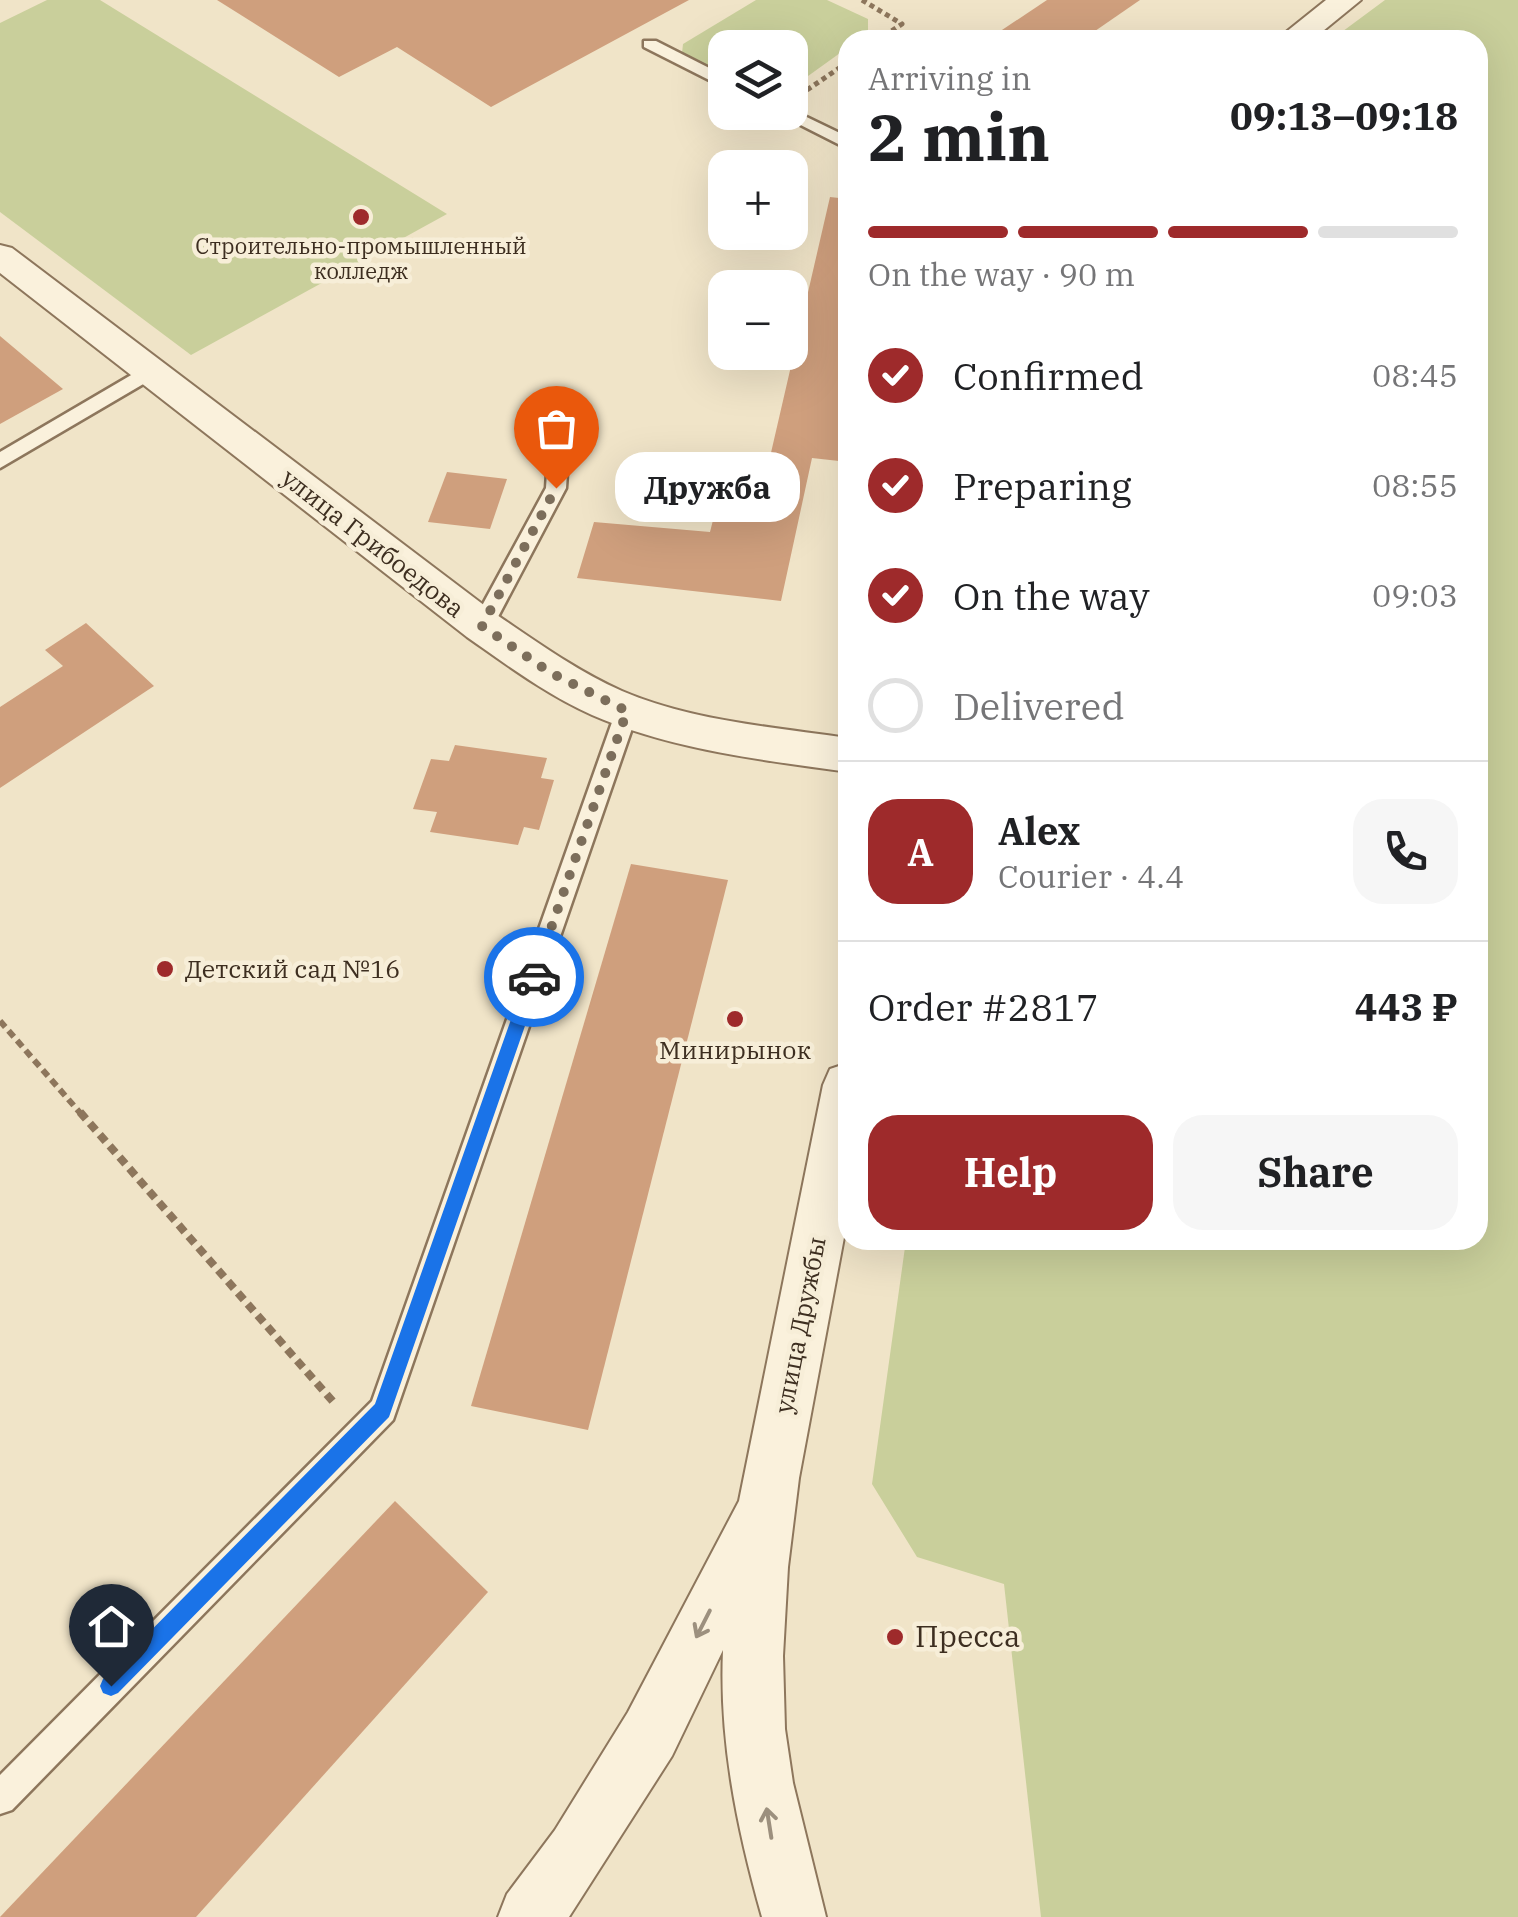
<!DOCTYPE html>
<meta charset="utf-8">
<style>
body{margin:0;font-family:"IBM Plex Serif",serif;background:#f6f6f6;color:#202124;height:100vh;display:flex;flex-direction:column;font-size:38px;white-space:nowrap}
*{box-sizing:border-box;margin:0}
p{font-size:32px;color:#757577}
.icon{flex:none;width:55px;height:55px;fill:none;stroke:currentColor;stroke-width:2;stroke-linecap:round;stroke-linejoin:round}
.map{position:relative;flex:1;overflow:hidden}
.drawer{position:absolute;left:838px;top:30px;width:650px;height:1220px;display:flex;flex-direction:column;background:#fff;border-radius:30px;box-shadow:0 10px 40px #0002}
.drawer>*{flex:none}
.tools{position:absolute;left:708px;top:30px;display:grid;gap:20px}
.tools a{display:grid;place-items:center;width:100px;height:100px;border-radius:20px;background:#fff;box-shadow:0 10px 40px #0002;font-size:50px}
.pin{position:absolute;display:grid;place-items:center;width:85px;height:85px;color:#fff;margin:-102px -42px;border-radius:50% 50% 50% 0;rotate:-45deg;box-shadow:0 0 10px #0007}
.pin .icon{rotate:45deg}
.courier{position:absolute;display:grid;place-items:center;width:100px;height:100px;margin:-50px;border:8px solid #1a73e8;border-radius:50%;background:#fff;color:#222;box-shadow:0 2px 12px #0007}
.bubble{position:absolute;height:70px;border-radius:30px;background:#fff;box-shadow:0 10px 40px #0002;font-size:32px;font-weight:800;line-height:70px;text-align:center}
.head em{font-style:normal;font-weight:800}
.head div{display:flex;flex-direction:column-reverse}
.head{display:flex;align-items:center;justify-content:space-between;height:170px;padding:0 30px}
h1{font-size:65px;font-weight:800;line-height:75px}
.bar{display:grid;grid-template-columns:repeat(4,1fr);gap:15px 10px;align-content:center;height:120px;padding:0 30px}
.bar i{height:12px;border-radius:8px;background:#e0e0e0}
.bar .on{background:#9e2a2b}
.bar p{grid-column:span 4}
.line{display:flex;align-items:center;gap:25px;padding:0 30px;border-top:2px solid #e0e0e0}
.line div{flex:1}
.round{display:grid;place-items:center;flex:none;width:105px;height:105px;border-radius:30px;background:#f6f6f6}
ol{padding:0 30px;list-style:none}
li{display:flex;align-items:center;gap:30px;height:110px}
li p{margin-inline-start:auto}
li .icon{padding:10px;border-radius:50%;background:#9e2a2b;color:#fff;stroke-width:4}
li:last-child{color:#757577}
li i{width:55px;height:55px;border:5px solid #e0e0e0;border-radius:50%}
.button{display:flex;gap:20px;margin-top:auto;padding:20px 30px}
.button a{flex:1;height:115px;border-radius:30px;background:#9e2a2b;color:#fff;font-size:40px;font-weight:800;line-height:115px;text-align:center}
.button a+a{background:#f6f6f6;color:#202124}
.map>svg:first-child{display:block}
.green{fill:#c9cf9b}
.building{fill:#cf9f7d}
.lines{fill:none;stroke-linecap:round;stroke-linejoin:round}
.lane-casing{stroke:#8d765c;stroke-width:5}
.street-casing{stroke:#8d765c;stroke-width:4}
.path-far2{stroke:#8d765c;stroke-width:5;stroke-dasharray:5 4;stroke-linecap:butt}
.path-far1{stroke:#8d765c;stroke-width:6;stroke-dasharray:8 5;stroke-linecap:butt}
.path{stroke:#8d765c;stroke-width:8;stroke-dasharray:9 6;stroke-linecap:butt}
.lane{fill:#faf1dc;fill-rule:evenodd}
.street{fill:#faf1dc;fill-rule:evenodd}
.oneway{stroke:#9c907e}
.route{fill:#1a73e8}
.done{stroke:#7c6e5b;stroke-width:10;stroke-dasharray:0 18}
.poi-dot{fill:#9e2a2b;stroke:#f7eed8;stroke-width:4}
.labels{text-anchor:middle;stroke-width:9;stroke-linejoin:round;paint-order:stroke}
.far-poi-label{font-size:22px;fill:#3d2e20;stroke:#f7eed8}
.street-label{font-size:25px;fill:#3d2e20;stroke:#f7eed8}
.poi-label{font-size:25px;fill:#3d2e20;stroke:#f7eed8;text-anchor:start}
.near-poi-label{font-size:30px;fill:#3d2e20;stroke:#f7eed8;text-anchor:start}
</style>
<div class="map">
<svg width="1518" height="1917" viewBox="0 0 1518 1917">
<rect width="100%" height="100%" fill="#f0e4c8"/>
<g class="green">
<path d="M 47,0 L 100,0 L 447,214 L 191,355 L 0,212 L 0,23 Z"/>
<path d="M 756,0 L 827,0 L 868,19 L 868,33 L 859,40 L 848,40 L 847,48 L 790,89 L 790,48 L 725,48 L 725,74 L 682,53 L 683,44 Z"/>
<path d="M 1385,0 L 1518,0 L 1518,1917 L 1041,1917 L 1004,1584 L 917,1557 L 872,1484 L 906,1240 L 1478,1240 L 1478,40 L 1331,40 Z"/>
</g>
<g class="building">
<path d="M 217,0 L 689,0 L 491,107 L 397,47 L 339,77 Z"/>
<path d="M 1047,0 L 1140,0 L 1082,40 L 987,40 Z"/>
<path d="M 830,197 L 848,199 L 848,462 L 812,458 L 781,601 L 577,578 L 594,522 L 710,532 L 730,453 L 770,457 Z"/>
<path d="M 0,336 L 63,389 L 0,424 Z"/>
<path d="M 447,472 L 507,479 L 490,529 L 428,522 Z"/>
<path d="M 86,623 L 154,686 L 0,788 L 0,707 L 63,666 L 45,650 Z"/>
<path d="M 455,745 L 547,758 L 541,778 L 554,780 L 539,830 L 524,827 L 518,845 L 430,832 L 437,812 L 413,809 L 431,759 L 449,761 Z"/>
<path d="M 631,864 L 728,880 L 588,1430 L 471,1406 Z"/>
<path d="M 395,1501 L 488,1592 L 196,1917 L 0,1917 Z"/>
</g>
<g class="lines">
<g class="lane-casing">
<g id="lane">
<path d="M 644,41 L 656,41 L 725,76 L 725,88 L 644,47 Z"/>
<path d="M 790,109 L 848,137 L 848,149 L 775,112 L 790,112 Z"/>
<path d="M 150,364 L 160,371 L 157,376 L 0,468 L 0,452 Z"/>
<path d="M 545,410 L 555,417 L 567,473 L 566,488 L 490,632 L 482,634 L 471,626 L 546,488 L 547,473 L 535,417 Z"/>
<path d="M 627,702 L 638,711 L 393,1420 L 12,1810 L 0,1814 L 0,1775 L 372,1401 L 616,711 Z"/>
</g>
</g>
<g class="street-casing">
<g id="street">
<path d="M 1326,0 L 1361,0 L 1312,40 L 1276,40 Z"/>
<path d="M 0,245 L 12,248 L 497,615 C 537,642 577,671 622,691 C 692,721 773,727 848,738 L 848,772 C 762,760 672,750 592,715 C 547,695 507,665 467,637 L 0,273 Z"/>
<path d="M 848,1063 L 848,1216 L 799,1478 L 788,1567 L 783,1656 L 785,1729 L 793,1783 L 826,1917 L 762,1917 C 737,1829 719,1741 723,1650 L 672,1756 L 569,1917 L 498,1917 L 507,1894 L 555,1830 L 628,1712 L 739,1501 L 823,1085 L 830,1069 Z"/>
</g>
</g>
<g class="path-far2">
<path d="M 862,0 L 902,24 L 878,40"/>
<path d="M 807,90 L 848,62"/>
</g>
<path class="path-far1" d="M 0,1021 L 82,1115"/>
<path class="path" d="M 80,1112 L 335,1404"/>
<use href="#lane" class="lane"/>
<use href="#street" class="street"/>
</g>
<defs><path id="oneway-shaft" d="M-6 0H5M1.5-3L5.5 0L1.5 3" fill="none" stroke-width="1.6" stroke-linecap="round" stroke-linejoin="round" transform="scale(2.5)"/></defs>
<g class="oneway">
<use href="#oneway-shaft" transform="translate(703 1624) rotate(117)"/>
<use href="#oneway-shaft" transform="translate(769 1823) rotate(-99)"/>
</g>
<path class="route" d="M 534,970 L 542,977 L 389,1417 L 118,1693 L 111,1696 L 103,1693 L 100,1686 L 103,1679 L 375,1404 L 526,977 Z"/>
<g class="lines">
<path class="done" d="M 534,977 L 627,711 L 551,673 L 482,626 L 556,488"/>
</g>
<g class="poi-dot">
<circle cx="361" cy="217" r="10"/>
<circle cx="165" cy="969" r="10"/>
<circle cx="735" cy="1019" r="10"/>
<circle cx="895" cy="1637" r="10"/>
</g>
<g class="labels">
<g class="far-poi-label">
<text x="361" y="254">Строительно-промышленный<tspan x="361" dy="25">колледж</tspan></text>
</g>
<g class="street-label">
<text transform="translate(373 543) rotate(38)" y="9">улица Грибоедова</text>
<text transform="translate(800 1325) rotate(-79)" y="9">улица Дружбы</text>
</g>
<g class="poi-label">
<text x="185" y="978">Детский сад №16</text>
<text x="735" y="1059" text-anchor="middle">Минирынок</text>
</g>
<g class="near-poi-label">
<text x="915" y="1647">Пресса</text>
</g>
</g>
</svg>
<div class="tools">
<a><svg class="icon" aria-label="layers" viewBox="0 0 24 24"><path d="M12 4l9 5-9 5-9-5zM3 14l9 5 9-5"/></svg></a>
<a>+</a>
<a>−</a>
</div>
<div class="pin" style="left:556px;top:488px;background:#ea580c"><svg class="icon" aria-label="bag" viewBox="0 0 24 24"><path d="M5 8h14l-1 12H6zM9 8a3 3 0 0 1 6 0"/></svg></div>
<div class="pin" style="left:111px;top:1686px;background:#1f2937"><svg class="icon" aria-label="home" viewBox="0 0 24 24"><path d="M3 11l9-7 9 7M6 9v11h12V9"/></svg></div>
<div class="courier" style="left:534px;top:977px"><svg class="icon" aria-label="car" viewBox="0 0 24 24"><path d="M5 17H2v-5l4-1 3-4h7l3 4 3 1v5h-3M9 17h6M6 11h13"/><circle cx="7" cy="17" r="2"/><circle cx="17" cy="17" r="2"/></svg></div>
<div class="bubble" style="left:615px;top:452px;width:185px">Дружба</div>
<section class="drawer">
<div class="head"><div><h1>2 min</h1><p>Arriving in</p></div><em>09:13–09:18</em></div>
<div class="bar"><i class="on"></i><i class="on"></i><i class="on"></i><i></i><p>On the way · 90 m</p></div>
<ol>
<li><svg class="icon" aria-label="check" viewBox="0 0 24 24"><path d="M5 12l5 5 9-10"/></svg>Confirmed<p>08:45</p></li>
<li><svg class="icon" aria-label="check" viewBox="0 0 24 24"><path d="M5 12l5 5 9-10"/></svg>Preparing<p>08:55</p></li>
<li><svg class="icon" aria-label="check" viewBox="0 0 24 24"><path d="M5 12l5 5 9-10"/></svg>On the way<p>09:03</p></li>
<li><i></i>Delivered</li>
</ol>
<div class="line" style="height:180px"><b class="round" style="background:#9e2a2b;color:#fff">A</b><div><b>Alex</b><p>Courier · 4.4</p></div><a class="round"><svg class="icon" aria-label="phone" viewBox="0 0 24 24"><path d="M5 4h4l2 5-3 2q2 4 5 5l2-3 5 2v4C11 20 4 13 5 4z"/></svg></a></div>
<div class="line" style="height:130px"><div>Order #2817</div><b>443 ₽</b></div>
<div class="button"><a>Help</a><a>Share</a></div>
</section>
</div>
